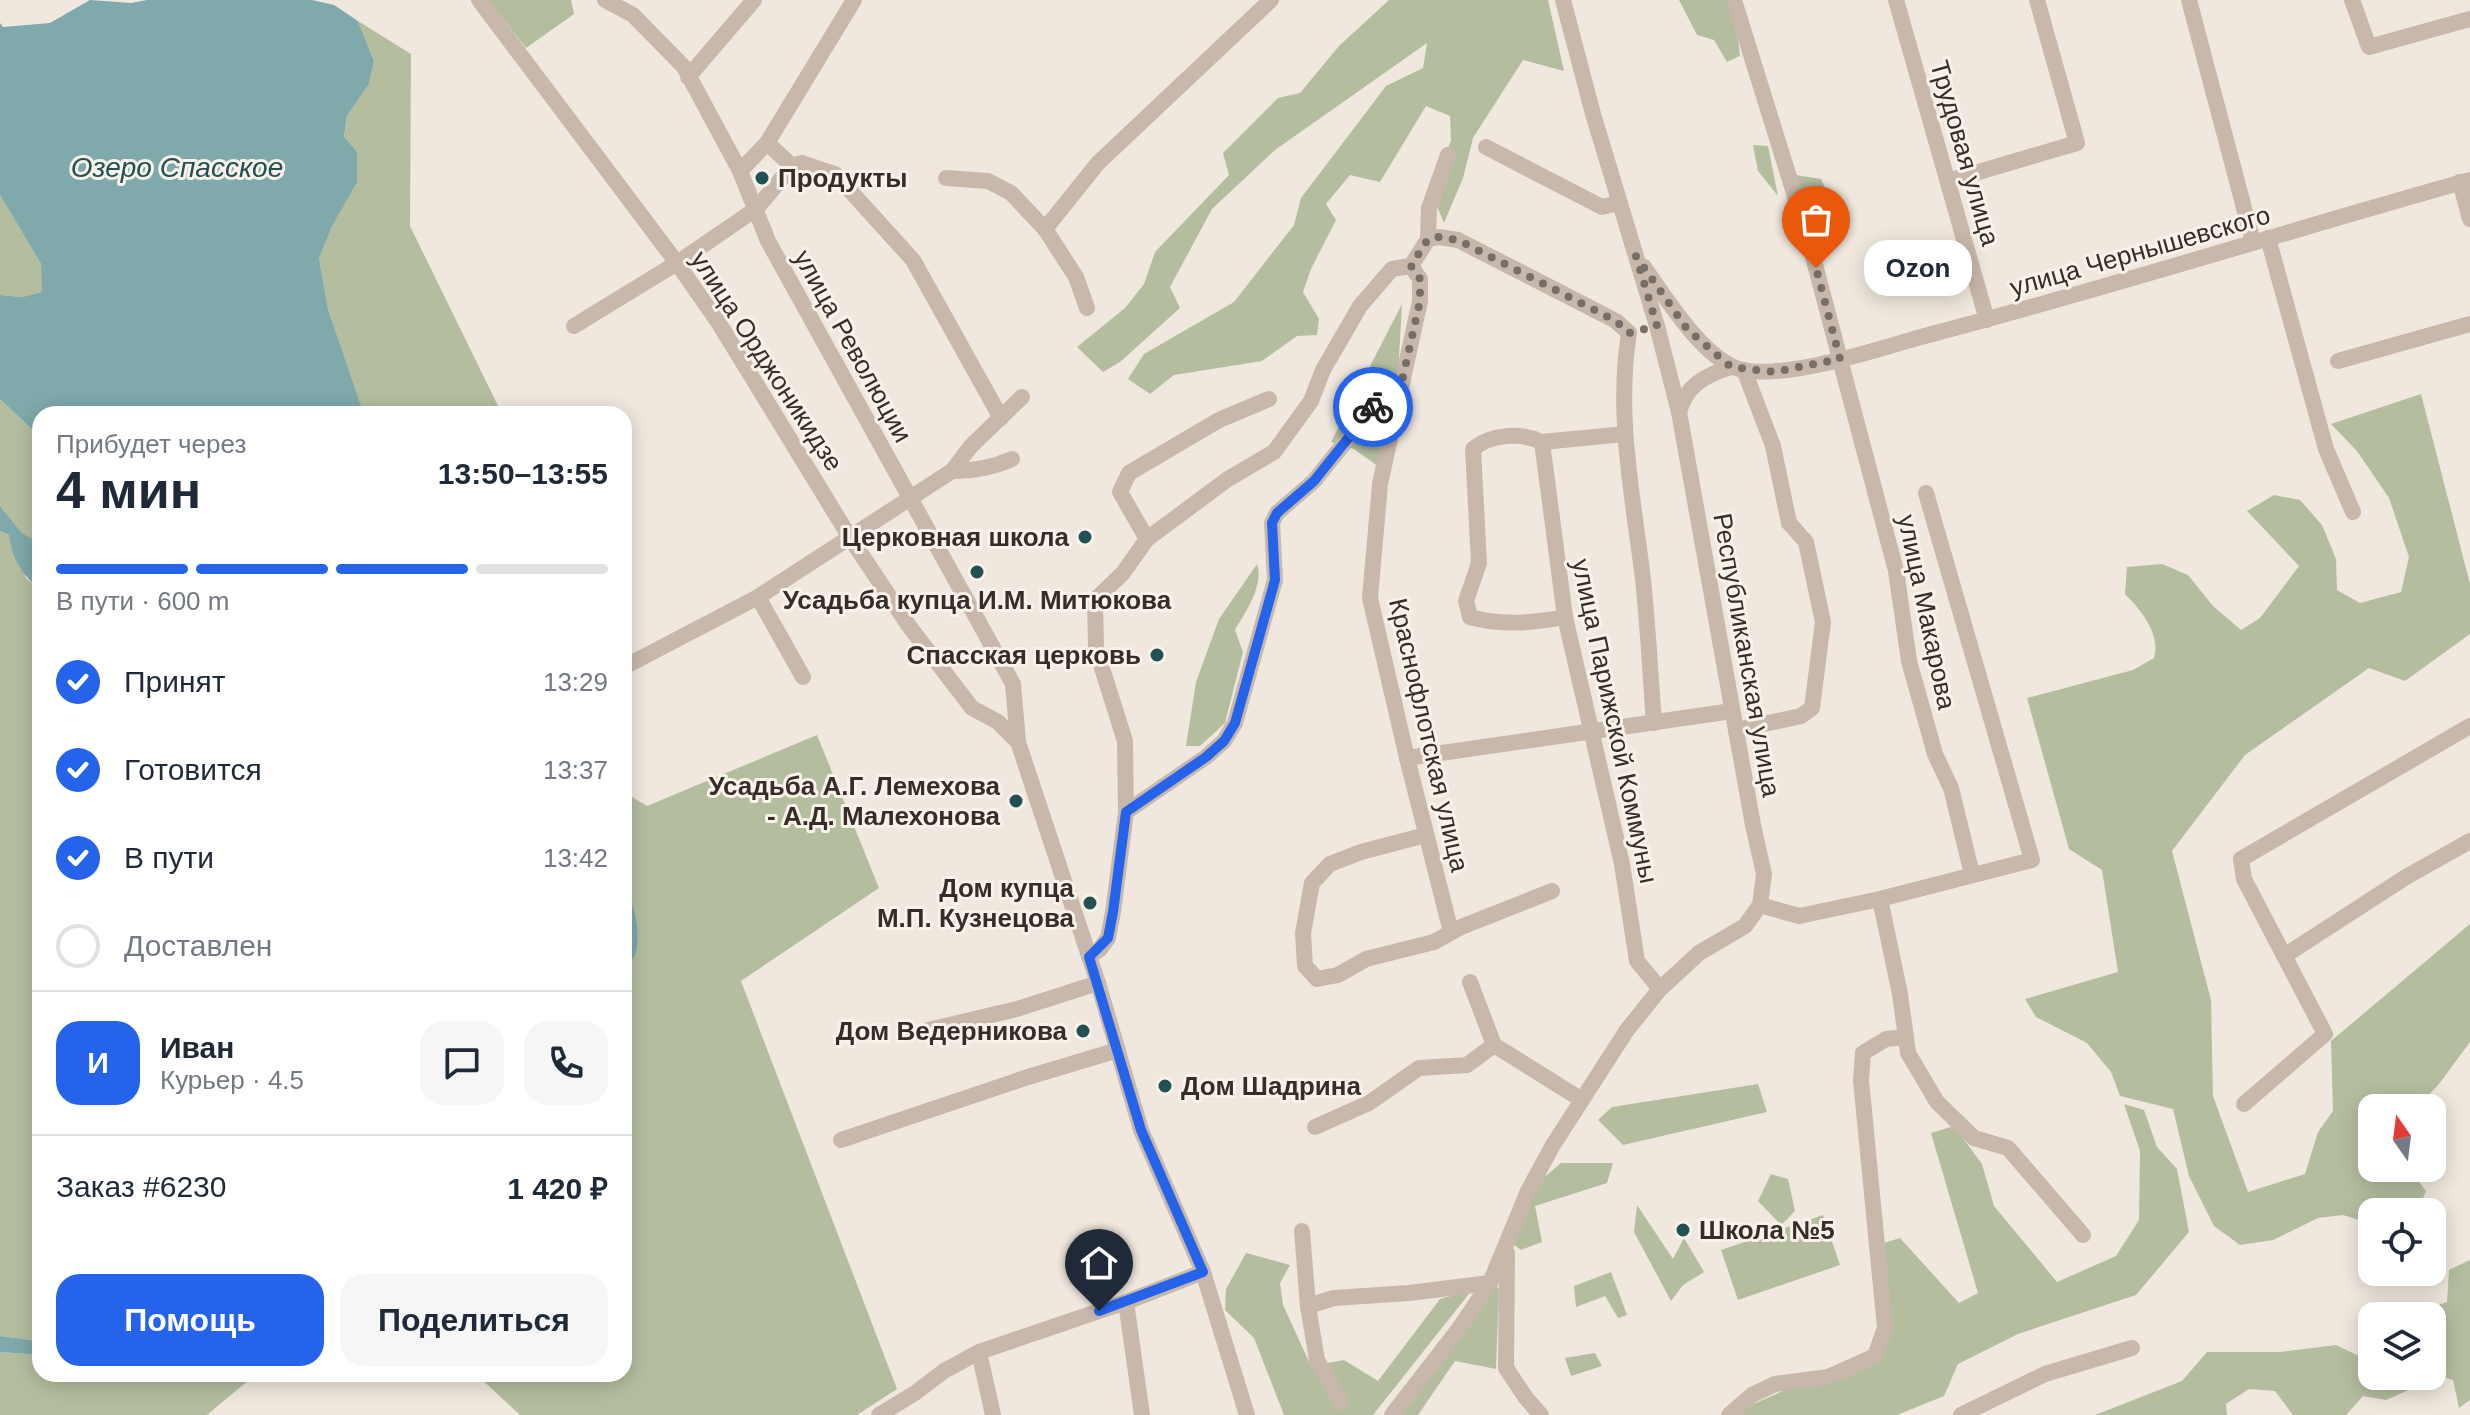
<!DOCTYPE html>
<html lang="ru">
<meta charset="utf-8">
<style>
body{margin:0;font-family:Arial,sans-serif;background:#f6f6f7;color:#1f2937;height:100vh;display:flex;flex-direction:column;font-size:30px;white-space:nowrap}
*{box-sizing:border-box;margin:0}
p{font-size:26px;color:#747a83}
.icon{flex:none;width:44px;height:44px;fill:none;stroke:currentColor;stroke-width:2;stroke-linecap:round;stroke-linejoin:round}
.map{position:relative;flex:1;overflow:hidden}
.details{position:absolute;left:32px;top:406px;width:600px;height:976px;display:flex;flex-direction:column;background:#fff;border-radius:24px;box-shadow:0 4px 20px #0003}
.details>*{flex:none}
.needle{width:52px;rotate:346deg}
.fabs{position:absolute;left:2358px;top:1094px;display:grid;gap:16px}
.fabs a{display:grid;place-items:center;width:88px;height:88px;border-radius:16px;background:#fff;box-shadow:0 4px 20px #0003;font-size:40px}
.pin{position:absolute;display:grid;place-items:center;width:68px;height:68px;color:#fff;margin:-82px -34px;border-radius:50% 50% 50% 0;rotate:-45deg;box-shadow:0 0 8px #0007}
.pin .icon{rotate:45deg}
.courier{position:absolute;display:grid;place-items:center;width:80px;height:80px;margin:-40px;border:6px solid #2563eb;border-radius:50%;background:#fff;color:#222;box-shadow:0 2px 10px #0007}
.bubble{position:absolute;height:56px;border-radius:24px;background:#fff;box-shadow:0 4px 20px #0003;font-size:26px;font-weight:600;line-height:56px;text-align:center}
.overview em{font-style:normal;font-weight:600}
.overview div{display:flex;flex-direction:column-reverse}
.overview{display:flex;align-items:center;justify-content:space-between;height:136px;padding:0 24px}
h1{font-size:52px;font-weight:600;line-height:60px}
.bar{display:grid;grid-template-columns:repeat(4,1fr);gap:12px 8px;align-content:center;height:96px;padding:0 24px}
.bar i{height:10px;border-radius:6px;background:#e0e1e3}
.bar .current{background:#2563eb}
.bar p{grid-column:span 4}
.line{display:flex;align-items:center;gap:20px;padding:0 24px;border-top:2px solid #e0e1e3}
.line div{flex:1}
.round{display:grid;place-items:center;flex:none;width:84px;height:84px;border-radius:24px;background:#f6f6f7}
ol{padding:0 24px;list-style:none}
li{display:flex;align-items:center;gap:24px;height:88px}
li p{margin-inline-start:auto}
li .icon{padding:8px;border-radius:50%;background:#2563eb;color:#fff;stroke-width:4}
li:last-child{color:#747a83}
li i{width:44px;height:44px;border:4px solid #e0e1e3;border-radius:50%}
.cta{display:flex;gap:16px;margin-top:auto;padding:16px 24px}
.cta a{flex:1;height:92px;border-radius:24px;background:#2563eb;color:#fff;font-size:32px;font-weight:600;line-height:92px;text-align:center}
.cta a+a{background:#f6f6f7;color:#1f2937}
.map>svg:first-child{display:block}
.green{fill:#b4be9f}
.water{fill:#7fa9ab}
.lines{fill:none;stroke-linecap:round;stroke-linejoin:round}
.minor{stroke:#c8b8ab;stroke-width:16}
.done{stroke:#776e68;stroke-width:8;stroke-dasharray:0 14.4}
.route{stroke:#2563eb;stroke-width:10}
.poi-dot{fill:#225154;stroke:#f8f2ea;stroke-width:3}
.labels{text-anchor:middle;stroke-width:6;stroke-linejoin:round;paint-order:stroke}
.street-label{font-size:26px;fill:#362d29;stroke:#f8f2ea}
.poi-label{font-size:26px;font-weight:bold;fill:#362d29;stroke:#f8f2ea;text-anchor:end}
.water-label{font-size:28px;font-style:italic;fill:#225154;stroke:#f8f2ea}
</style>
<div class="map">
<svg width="2470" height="1415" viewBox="0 0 2470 1415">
<rect width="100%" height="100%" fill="#f0e8de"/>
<g class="green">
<path d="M 488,0 L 571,0 L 574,14 L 526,48 Z"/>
<path d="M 1389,0 L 1548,0 L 1564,71 L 1523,60 L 1473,138 L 1463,178 L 1444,223 L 1430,190 L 1451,141 L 1450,116 L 1426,106 L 1380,182 L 1350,175 L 1326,204 L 1336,220 L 1311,269 L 1303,292 L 1319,319 L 1317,335 L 1297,336 L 1262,361 L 1174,375 L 1150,394 L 1128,379 L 1144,354 L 1234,302 L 1294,225 L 1301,198 L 1386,86 L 1423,68 L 1427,43 L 1275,150 L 1212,209 L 1170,287 L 1180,308 L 1120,362 L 1103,372 L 1077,347 L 1125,308 L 1144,284 L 1155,252 L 1229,175 L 1223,153 L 1278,98 L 1300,93 L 1339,46 Z"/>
<path d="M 1679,0 L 1727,0 L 1737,29 L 1740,56 L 1727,62 L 1714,40 L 1697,35 Z"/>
<path d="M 358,21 L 411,54 L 410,226 L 502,414 L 364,414 L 328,309 L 319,258 L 357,152 L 344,138 L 347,116 L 369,84 L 374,61 Z"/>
<path d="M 1753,145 L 1768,146 L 1778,196 L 1758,171 Z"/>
<path d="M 1796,175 L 1821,179 L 1832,204 L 1827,224 L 1813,230 Z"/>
<path d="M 0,195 L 41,264 L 43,292 L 22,297 L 0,295 Z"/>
<path d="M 1402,304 L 1398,376 L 1379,467 L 1354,449 L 1331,442 Z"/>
<path d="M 2421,394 L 2470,584 L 2470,634 L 2405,681 L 2369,668 L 2245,755 L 2172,851 L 2211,1000 L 2213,1096 L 2248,1192 L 2305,1174 L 2318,1132 L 2333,1111 L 2331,1041 L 2470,924 L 2470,1042 L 2439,1084 L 2416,1108 L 2372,1108 L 2372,1168 L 2408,1168 L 2426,1191 L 2417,1212 L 2372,1212 L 2372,1224 L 2343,1215 L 2318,1218 L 2273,1240 L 2240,1245 L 2214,1226 L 2189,1176 L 2173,1109 L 2120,1096 L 2111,1072 L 2087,1043 L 2036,1017 L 2025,999 L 2118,972 L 2102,870 L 2069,849 L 2027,698 L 2133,670 L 2154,658 C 2161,634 2141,610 2125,594 L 2127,567 L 2162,564 L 2188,575 L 2213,606 L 2241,630 L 2260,618 L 2299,566 L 2247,511 L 2274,495 L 2300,500 L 2322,525 L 2336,559 L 2337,590 L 2360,603 L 2401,592 L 2409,557 L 2389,498 L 2357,451 L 2331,424 Z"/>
<path d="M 0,399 L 40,437 L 40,558 L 34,540 L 22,533 L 0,506 Z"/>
<path d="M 0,531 L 9,535 L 26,578 L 40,590 L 40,1341 L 0,1336 Z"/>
<path d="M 1257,564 C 1264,586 1246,611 1235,630 L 1243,652 L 1225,723 L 1200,746 L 1186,746 L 1196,682 L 1219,619 Z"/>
<path d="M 817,735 L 879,888 L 741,981 L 897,1389 L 857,1415 L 520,1415 L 476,1374 L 624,1374 L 624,971 L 634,955 L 630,897 L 624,886 L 624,792 L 647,806 Z"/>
<path d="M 1758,1084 L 1767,1112 L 1623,1145 L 1598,1120 L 1612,1107 Z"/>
<path d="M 2124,1104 L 2144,1110 L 2157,1147 L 2177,1169 L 2189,1232 L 2136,1295 L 2018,1334 L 1958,1364 L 1944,1396 L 1897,1415 L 1736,1415 L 1740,1410 L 1787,1389 L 1884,1354 L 1881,1244 L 1900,1238 L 1959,1303 L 1978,1293 L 1931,1133 L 1954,1126 L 1982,1164 L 1994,1206 L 2057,1282 L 2116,1256 L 2139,1220 L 2140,1151 Z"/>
<path d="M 1561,1163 L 1613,1163 L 1607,1183 L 1535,1206 L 1542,1242 L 1521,1250 L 1513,1244 L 1534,1186 Z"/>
<path d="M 1771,1174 L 1788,1179 L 1795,1211 L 1781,1225 L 1758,1201 Z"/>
<path d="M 1637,1205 L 1673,1259 L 1684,1238 L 1704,1272 L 1683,1285 L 1671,1301 L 1634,1232 Z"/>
<path d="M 1823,1215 L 1840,1265 L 1738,1300 L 1721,1250 Z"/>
<path d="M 1246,1253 L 1290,1265 L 1280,1283 L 1283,1305 L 1311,1366 L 1344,1360 L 1378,1381 L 1440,1299 L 1472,1290 L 1373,1415 L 1284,1415 L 1254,1338 L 1225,1310 L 1226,1289 Z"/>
<path d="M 2470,1260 L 2470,1400 L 2459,1408 L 2453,1380 L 2432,1374 L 2432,1316 L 2416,1316 L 2419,1312 L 2447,1302 L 2449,1270 Z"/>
<path d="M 1611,1272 L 1627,1315 L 1618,1318 L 1605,1296 L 1576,1307 L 1574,1286 Z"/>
<path d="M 1496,1285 L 1499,1290 L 1496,1369 L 1455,1361 L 1418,1415 L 1394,1415 Z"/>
<path d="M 2336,1345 L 2361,1357 L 2372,1358 L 2372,1376 L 2426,1376 L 2420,1385 L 2386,1400 L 2363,1396 L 2346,1415 L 2293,1415 L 2275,1391 L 2249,1389 L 2226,1404 L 2227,1415 L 2095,1415 L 2182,1381 L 2207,1352 L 2280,1352 Z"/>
<path d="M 0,1352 L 40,1355 L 40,1374 L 256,1374 L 207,1415 L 0,1415 Z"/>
<path d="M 1595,1353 L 1602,1366 L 1571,1376 L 1565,1358 Z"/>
</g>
<g class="water">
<path d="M 90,0 L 131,3 L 147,0 L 312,0 L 334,5 L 358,21 L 374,61 L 369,84 L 347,116 L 344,137 L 357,152 L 357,182 L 331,228 L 319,258 L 328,309 L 364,414 L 40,414 L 40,437 L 0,399 L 0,295 L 22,297 L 42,292 L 41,264 L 0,195 L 0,23 L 3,27 L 50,23 Z"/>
<path d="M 0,506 L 22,533 L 34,540 L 40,558 L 40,590 C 22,574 12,559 9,535 L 0,531 Z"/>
<path d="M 624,886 C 634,903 642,935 635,955 C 632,960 627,966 624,971 Z"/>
<path d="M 0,1336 L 40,1341 L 40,1355 L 0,1352 Z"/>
</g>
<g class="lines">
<g class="minor">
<path d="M 479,0 L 677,263 L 720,325 L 849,536 L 909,626 L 972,708 L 998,722 L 1018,742"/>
<path d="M 605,0 L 633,15 L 684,67 L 740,171 L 768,241 L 1013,684 L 1018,742 L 1098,983 L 1141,1130 L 1203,1272 L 1247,1415"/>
<path d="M 1734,0 L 1808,238 L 1896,571 L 1909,661 L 1935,754 L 1951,788 L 1972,874"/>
<path d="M 1896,0 L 1987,320"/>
<path d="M 2189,0 L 2253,242"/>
<path d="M 2352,0 L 2369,47 L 2470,19"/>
<path d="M 688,77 L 754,0"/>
<path d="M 767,143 L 792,166 L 802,163 L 835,174 L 913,260 L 1001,418"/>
<path d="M 1486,147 L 1602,207 L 1619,203"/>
<path d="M 740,171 L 767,143 L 854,0"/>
<path d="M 946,178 L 988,181 L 1011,193 L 1045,229"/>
<path d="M 1948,181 L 2077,143 L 2037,0"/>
<path d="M 2460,182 L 2470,219"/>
<path d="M 2268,238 L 2326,449 L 2353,512"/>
<path d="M 1428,239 L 1429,208 L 1448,155"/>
<path d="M 1411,266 L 1420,279 L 1420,301 L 1380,484 L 1370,598 L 1407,758 L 1451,932"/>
<path d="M 1644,267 C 1665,297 1706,363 1743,370 C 1789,379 1875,350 1921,337 C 2105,289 2287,231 2470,180"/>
<path d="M 1087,308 L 1076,277 L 1045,229 L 1098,163 L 1271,0"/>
<path d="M 574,326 L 677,263 L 756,209 L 792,166"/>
<path d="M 1629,333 C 1616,413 1632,492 1642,571 C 1648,621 1650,672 1654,723"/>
<path d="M 2338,361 L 2470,324"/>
<path d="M 1679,412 C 1686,385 1706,375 1731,367"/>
<path d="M 1625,434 L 1542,442 L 1565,617 L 1622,864 L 1637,961 L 1660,989"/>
<path d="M 1542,442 C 1520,432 1491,434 1473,449 L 1479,563 L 1466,601 L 1470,617 C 1502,626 1532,623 1565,617"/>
<path d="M 952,471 C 974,471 992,468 1012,459"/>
<path d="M 1147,539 L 1120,492 L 1129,473 L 1219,420 L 1269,399"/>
<path d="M 758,597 L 803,677"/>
<path d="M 624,667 L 758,597 L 952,471 L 971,446 L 1022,397"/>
<path d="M 1736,730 L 1801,716 L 1812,708 L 1823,622 L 1806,542 L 1789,523 L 1773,446 L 1744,370"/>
<path d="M 1407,758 L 1732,711"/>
<path d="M 1126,812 L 1206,757 L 1224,741 L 1235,723 L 1275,580 L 1272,523 L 1277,513 L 1314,481 L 1384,394 L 1402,381"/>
<path d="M 1426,835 L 1361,852 L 1330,864 L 1312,883 L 1303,933 L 1305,966 L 1317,979 L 1338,975 L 1366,959 L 1434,942 L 1461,927 L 1552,891"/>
<path d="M 1880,899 L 1900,994 L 1908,1053 L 1937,1102 L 1974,1138 L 2008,1148 L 2083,1235"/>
<path d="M 1760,905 L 1799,916 L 1880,899 L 2032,860 L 1926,493"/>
<path d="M 2284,956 L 2406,877 L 2470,841"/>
<path d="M 1089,957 L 1100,949 L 1108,938 L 1113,912 L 1126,812 L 1125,741 L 1096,649 L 1095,600 L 1123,573 L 1147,539 L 1228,479 L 1274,452 L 1311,401 L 1323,370 L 1360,306 L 1392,269 L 1411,266 L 1428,239 L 1439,237 L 1458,240 L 1616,321 L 1629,333"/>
<path d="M 1470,982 L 1494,1045 L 1582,1100"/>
<path d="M 924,1031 L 1017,1009 L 1098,983"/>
<path d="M 2244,1104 L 2325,1034 L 2244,879 L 2241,859 L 2470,726"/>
<path d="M 1315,1127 L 1369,1103 L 1419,1068 L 1467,1065 L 1494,1045"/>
<path d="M 841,1140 L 1028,1077 L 1118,1050"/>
<path d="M 1302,1231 L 1308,1306 L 1317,1360 L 1341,1402"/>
<path d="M 1507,1253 L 1506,1368 L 1526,1398 L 1541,1415"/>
<path d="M 1126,1302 L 1142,1415"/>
<path d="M 1308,1306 L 1334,1298 L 1409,1293 L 1490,1283"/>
<path d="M 979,1352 L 993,1415"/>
<path d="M 879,1415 L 915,1393 L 944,1371 L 979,1352 L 1126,1302 L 1203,1272"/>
<path d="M 1392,1415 L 1458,1330 L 1490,1283 L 1528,1191 L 1553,1145 L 1627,1030 L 1660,989 L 1699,953 L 1745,926 L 1760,905 L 1764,874 L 1753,825 L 1679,412 L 1657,326 L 1593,114 L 1563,0"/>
<path d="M 1729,1415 L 1752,1395 L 1775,1384 L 1828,1377 L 1875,1356 L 1885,1328 L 1861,1080 L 1863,1053 L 1886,1039 L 1906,1037"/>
<path d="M 1961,1415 L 2045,1374 L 2132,1348"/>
</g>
</g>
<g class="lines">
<path class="done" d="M 1373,407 L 1384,394 L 1402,381 L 1420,301 L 1420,279 L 1411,266 L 1428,239 L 1439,237 L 1458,240 L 1616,321 L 1629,333 L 1657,326 L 1636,256 L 1687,329 L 1731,367 L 1774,372 L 1840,359 L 1816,268"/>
<path class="route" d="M 1099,1311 L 1203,1272 L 1141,1130 L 1089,957 L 1108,938 L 1113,912 L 1126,812 L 1206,757 L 1224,741 L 1235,723 L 1275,580 L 1272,523 L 1277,513 L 1314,481 L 1373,407"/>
</g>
<g class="poi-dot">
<circle cx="762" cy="178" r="8"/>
<circle cx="1085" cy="537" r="8"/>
<circle cx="977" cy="572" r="8"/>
<circle cx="1157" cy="655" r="8"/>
<circle cx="1016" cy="801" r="8"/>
<circle cx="1090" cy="903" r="8"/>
<circle cx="1083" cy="1031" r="8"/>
<circle cx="1165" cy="1086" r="8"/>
<circle cx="1683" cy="1230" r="8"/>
</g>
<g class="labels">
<g class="street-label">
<text transform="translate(1965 153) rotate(74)" y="9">Трудовая улица</text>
<text transform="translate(2140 251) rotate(-16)" y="9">улица Чернышевского</text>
<text transform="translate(853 346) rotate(61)" y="9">улица Революции</text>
<text transform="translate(767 361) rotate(57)" y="9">улица Орджоникидзе</text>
<text transform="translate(1927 612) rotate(78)" y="9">улица Макарова</text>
<text transform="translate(1747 655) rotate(80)" y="9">Республиканская улица</text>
<text transform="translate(1615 721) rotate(78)" y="9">улица Парижской Коммуны</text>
<text transform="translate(1429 735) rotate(77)" y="9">Краснофлотская улица</text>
</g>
<g class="poi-label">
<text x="778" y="187" text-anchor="start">Продукты</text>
<text x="1069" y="546">Церковная школа</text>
<text x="977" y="609" text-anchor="middle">Усадьба купца И.М. Митюкова</text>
<text x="1141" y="664">Спасская церковь</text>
<text x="1000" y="795">Усадьба А.Г. Лемехова<tspan x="1000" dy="30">- А.Д. Малехонова</tspan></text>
<text x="1074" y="897">Дом купца<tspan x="1074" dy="30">М.П. Кузнецова</tspan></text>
<text x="1067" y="1040">Дом Ведерникова</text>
<text x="1181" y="1095" text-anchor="start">Дом Шадрина</text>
<text x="1699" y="1239" text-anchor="start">Школа №5</text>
</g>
<g class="water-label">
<text x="177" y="177">Озеро Спасское</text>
</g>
</g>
</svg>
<div class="fabs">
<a><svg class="needle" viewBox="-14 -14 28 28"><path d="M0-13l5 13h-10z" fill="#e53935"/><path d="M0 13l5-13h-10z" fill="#747a83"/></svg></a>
<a><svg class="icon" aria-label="locate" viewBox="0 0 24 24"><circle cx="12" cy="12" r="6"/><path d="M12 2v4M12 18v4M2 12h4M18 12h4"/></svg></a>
<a><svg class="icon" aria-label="layers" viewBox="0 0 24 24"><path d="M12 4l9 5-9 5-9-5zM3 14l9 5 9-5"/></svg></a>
</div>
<div class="pin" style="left:1816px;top:268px;background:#ea580c"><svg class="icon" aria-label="bag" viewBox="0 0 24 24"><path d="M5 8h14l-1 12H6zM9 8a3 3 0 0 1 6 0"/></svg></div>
<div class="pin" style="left:1099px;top:1311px;background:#1f2937"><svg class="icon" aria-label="home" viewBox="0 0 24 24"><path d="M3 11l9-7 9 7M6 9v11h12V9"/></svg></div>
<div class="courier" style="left:1373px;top:407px"><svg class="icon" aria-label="bike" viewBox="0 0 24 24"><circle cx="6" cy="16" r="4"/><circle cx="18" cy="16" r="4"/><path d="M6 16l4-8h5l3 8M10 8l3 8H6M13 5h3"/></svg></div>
<div class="bubble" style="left:1864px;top:240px;width:108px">Ozon</div>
<section class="details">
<div class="overview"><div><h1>4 мин</h1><p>Прибудет через</p></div><em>13:50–13:55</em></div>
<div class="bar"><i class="current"></i><i class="current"></i><i class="current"></i><i></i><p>В пути · 600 m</p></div>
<ol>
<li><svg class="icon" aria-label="check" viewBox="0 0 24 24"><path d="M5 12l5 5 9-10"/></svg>Принят<p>13:29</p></li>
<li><svg class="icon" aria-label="check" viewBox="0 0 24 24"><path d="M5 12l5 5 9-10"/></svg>Готовится<p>13:37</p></li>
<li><svg class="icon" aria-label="check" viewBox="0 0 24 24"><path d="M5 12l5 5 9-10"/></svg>В пути<p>13:42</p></li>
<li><i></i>Доставлен</li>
</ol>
<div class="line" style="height:144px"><b class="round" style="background:#2563eb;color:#fff">И</b><div><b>Иван</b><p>Курьер · 4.5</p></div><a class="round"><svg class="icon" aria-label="chat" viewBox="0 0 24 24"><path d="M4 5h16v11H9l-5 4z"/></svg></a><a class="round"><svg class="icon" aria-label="phone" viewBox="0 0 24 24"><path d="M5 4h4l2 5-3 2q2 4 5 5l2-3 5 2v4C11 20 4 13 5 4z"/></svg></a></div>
<div class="line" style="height:104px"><div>Заказ #6230</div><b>1 420 ₽</b></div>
<div class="cta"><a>Помощь</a><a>Поделиться</a></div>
</section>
</div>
